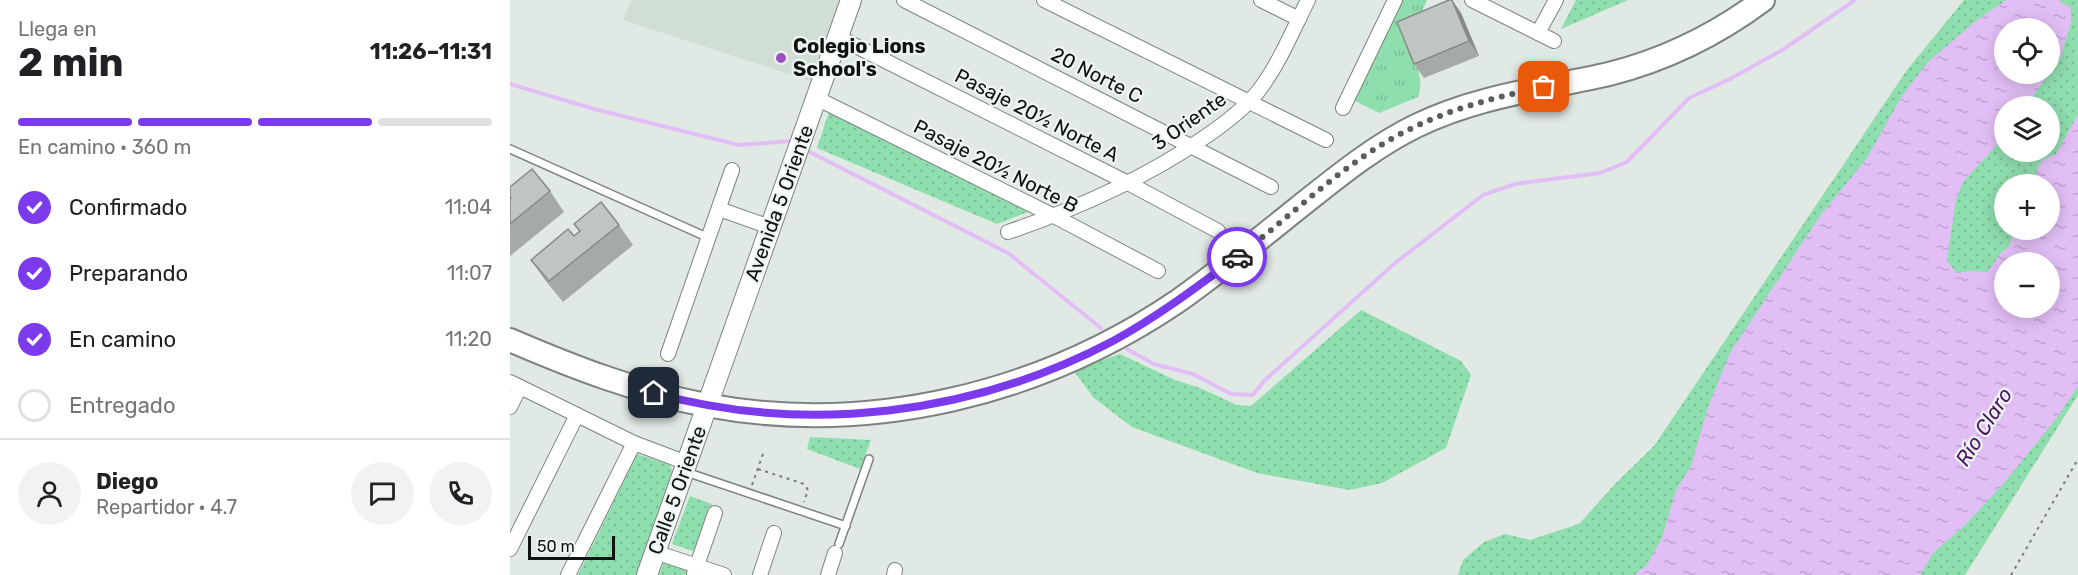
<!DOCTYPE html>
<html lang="es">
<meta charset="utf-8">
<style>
body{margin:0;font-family:Rubik,sans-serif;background:#f2f2f2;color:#202124;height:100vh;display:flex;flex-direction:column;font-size:22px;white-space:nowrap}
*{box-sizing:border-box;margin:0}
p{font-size:20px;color:#757577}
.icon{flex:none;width:33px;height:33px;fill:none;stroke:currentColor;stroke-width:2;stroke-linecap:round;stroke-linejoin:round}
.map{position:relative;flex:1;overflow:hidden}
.side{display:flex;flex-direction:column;background:#fff;width:510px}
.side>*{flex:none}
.fabs{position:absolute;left:1484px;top:18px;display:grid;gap:12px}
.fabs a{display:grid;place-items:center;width:66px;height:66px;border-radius:50%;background:#fff;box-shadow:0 3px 15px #0003;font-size:30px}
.scale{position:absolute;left:18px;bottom:15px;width:87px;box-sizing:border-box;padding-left:6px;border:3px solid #101311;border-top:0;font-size:16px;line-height:21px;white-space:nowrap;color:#101311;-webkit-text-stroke:4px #eff6f1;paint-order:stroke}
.pin{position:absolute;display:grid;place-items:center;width:51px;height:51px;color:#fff;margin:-26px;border-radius:12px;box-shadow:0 3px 9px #0006}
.courier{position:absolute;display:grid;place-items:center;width:60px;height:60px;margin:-30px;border:4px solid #7c3aed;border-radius:50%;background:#fff;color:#222;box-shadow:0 2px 8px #0007}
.head em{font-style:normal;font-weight:700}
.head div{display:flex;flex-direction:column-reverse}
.head{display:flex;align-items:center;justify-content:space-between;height:102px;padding:0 18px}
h1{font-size:39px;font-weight:700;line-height:45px}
.bar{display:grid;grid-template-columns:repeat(4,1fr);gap:9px 6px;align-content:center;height:72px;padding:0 18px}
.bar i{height:8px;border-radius:4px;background:#e0e0e0}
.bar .selected{background:#7c3aed}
.bar p{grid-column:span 4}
.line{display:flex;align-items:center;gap:15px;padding:0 18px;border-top:2px solid #e0e0e0}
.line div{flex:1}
.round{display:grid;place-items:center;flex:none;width:63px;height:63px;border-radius:32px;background:#f2f2f2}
ol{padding:0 18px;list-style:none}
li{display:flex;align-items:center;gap:18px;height:66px}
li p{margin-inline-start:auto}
li .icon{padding:6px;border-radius:50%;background:#7c3aed;color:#fff;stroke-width:4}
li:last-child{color:#757577}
li i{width:33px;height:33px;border:3px solid #e0e0e0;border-radius:50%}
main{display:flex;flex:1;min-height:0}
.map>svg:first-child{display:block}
.built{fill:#d0ded5}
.grass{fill:url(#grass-tufts)}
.park{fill:url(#park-dots);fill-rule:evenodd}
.water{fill:url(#water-ripples);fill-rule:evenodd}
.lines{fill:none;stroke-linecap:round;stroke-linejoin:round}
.stream{stroke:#e2bef6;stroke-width:4}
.lane-casing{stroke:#7d847f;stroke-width:10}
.street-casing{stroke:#7d847f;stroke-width:16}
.secondary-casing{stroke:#7d847f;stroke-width:22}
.primary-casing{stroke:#7d847f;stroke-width:26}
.path{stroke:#767c78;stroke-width:2;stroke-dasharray:3 4.5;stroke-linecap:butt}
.lane{stroke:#fff;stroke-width:7}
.street{stroke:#fff;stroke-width:14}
.secondary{stroke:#fff;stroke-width:20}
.primary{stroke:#fff;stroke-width:22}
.wall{fill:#a4aaa6}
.shaded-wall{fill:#868b87}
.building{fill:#bfc6c1;stroke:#868b87;stroke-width:1.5}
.done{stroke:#595e5b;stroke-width:6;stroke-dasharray:0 10.8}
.route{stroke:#7c3aed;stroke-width:8}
.poi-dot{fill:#9c4fc1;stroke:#eff6f1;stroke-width:2}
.labels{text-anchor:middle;stroke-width:4.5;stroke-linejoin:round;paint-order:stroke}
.poi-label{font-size:20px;font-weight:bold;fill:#101311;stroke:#eff6f1;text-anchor:start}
.street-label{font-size:20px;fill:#101311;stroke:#eff6f1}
.water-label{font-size:21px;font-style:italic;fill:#4d1666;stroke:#eff6f1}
</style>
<main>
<section class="side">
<div class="head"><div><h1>2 min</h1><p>Llega en</p></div><em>11:26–11:31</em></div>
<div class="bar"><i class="selected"></i><i class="selected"></i><i class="selected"></i><i></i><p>En camino · 360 m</p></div>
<ol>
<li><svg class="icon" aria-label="check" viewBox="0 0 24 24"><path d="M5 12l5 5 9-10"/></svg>Confirmado<p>11:04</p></li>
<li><svg class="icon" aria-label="check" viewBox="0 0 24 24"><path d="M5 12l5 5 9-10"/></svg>Preparando<p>11:07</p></li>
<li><svg class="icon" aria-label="check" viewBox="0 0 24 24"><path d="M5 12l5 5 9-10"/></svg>En camino<p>11:20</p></li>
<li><i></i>Entregado</li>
</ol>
<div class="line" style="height:108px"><a class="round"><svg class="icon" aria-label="person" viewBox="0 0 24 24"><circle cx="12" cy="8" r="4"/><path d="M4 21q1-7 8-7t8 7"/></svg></a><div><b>Diego</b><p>Repartidor · 4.7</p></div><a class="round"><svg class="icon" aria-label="chat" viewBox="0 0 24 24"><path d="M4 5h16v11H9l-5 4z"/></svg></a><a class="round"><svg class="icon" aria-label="phone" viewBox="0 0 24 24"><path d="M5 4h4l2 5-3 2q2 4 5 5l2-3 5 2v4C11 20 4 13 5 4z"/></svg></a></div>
</section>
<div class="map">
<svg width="1568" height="575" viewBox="0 0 1568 575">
<defs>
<pattern id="grass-tufts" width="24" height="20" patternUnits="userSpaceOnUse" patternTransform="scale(1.5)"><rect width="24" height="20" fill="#8fdeae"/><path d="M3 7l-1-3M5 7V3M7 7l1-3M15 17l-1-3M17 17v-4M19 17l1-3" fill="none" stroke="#7abe95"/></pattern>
<pattern id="park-dots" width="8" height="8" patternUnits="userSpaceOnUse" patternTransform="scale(1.5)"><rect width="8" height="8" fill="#8fdeae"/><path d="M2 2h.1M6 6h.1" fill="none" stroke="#7abe95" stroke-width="1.8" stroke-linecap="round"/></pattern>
<pattern id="water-ripples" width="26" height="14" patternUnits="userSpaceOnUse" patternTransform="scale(1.5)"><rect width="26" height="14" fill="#e2bef6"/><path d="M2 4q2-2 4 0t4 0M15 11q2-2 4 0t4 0" fill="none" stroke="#c1a2d2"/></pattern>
</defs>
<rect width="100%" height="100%" fill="#e1e9e4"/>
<path class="built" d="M 121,0 L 330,0 L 303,82 L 113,20 Z"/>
<path class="grass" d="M 890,0 L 917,0 L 905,28 L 895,36 C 902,54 916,79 908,97 L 869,113 L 839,98 Z"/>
<g class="park">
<path d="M 1066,0 L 1118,0 L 1051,29 Z"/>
<path d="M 1454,0 L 1568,0 L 1568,395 L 1455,575 L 948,575 L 953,560 L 974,542 L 995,534 L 1020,540 L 1069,524 L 1105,484 L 1144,446 L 1397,70 ZM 1494,28 L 1539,28 L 1539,74 L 1494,74 ZM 1494,106 L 1539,106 L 1539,152 L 1494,152 ZM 1494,184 L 1539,184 L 1539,230 L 1494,230 ZM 1494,262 L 1539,262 L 1539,308 L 1494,308 Z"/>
<path d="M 319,112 L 520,211 L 487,224 L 307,148 Z"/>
<path d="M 851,310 L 951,361 L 961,375 L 936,448 L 872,483 L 840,490 L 747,473 L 622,427 L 584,398 L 563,370 L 610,354 L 665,380 L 690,388 L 727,405 L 741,406 Z"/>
<path d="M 300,437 L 361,440 L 350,469 L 297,449 Z"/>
<path d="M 127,454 L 160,465 L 163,473 L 128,575 L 68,575 Z"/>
<path d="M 180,496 L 202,504 L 186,552 L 162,544 Z"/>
<path d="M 154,562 L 177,570 L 175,575 L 149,575 Z"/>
</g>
<path class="water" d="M 1496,0 L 1548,0 L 1561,8 L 1561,23 L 1550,59 L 1520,100 L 1518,106 L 1494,106 L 1494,137 L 1453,182 L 1446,200 L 1437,260 L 1446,273 L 1462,271 L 1478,272 L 1490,254 L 1499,246 L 1505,230 L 1539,230 L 1539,184 L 1523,184 C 1530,166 1525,161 1546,154 L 1568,114 L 1568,386 L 1549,415 L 1494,483 L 1455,525 L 1424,552 L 1410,575 L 1124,575 L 1136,566 L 1152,538 L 1166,490 L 1181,466 L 1198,407 L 1220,353 L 1310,216 L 1357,158 L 1392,96 L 1418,62 L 1466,21 ZM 1539,28 L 1539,74 L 1494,74 L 1494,28 ZM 1494,262 L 1539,262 L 1539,308 L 1494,308 Z"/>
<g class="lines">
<g class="stream">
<path d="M 0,84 L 84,109 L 229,145 L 281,141"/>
<path d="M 298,151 L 498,253 L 591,328"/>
<path d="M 617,349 L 644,364 L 683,374 L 721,394 L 743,395 L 754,381 L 884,264 L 973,195 L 1005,184 L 1090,173 L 1117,162 L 1179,98 L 1220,79 L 1274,49 L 1345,0"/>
</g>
<g class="lane-casing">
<g id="lane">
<path d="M 0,149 L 199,238"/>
<path d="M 176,472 L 336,526"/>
<path d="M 329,544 L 359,459"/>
</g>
</g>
<g class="street-casing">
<g id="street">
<path d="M 394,0 L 761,187"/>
<path d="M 534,0 L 816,140"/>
<path d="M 751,0 L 789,19"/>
<path d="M 962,0 L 1044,41"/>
<path d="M 1028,33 L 1046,0"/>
<path d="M 328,37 L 618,183 L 708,231"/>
<path d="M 306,98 L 544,216 L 648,271"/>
<path d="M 833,108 L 885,0"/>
<path d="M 209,209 L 260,227"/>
<path d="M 498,232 C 566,209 632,180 692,139 C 713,125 735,109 750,89 C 770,62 783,30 798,0"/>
<path d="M 158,354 L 222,170"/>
<path d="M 0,382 L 124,443 L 177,463"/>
<path d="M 0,407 L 10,387"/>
<path d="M 0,549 L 67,415"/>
<path d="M 145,552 L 214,575"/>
<path d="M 184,574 L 205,513"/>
<path d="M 58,575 L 124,443"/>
<path d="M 250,575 L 264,533"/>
<path d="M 318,575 L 325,553"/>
<path d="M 384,575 L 385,570"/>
</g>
</g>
<g class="secondary-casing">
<path id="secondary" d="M 137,575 L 341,0"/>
</g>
<g class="primary-casing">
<path id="primary" d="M 0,340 C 63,367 127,392 196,405 C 360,436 531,394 668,301 C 709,272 748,240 788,208 C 826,178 863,147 906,126 C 967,96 1033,89 1099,74 C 1155,60 1206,35 1253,0"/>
</g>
<g class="path">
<path d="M 248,469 L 294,484 L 298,490 L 294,502"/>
<path d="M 242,485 L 254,451"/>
<path d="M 1501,575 L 1568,459"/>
</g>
<use href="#lane" class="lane"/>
<use href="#street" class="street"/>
<use href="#secondary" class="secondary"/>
<use href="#primary" class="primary"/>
</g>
<g class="wall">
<path d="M 942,0 L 951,13 L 969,56 L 914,78 L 904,64 Z"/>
<path d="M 0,187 L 40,191 L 54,212 L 0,256 L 0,199 L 1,199 Z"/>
<path d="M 64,224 L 109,225 L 123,245 L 53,302 L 35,280 L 21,260 L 64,236 L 70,232 Z"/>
</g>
<path class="shaded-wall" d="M 942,0 L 951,13 L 969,56 L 959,41 Z"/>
<g class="building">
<path d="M 939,0 L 942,0 L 959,41 L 904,64 L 887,22 Z"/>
<path d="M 22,169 L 40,191 L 0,224 L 0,199 L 1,198 L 0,197 L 0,187 Z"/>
<path d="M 91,202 L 109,225 L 39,281 L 21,260 L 58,229 L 64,236 L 70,231 L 64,224 Z"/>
</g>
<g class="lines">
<path class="done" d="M 727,257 C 779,218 826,170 883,138 C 931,111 981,98 1034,87"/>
<path class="route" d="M 144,393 C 297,435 463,415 603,341 C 647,317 687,287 727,257"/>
</g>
<circle class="poi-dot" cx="271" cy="58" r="6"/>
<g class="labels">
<g class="poi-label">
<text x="283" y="53">Colegio Lions<tspan x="283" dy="23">School's</tspan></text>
</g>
<g class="street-label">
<text transform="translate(587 75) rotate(27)" y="7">20 Norte C</text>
<text transform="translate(527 115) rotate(27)" y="7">Pasaje 20½ Norte A</text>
<text transform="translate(679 121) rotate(-35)" y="7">3 Oriente</text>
<text transform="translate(486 166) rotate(27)" y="7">Pasaje 20½ Norte B</text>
<text transform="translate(269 203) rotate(-70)" y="7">Avenida 5 Oriente</text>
<text transform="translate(167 490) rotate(-70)" y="7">Calle 5 Oriente</text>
</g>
<g class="water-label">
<text transform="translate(1474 427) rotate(-58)" y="7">Río Claro</text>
</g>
</g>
</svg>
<div class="fabs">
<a><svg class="icon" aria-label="locate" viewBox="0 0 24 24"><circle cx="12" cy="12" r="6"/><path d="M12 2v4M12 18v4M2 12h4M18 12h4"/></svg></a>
<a><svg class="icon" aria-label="layers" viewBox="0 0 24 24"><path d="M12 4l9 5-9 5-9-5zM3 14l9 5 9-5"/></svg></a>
<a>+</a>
<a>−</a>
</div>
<div class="scale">50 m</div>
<div class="pin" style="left:1034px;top:87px;background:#ea580c"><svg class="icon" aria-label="bag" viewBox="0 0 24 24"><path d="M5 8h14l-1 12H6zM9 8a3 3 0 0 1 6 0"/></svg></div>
<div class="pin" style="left:144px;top:393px;background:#1f2937"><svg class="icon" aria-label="home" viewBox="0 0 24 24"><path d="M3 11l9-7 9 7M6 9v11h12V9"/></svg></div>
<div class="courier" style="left:727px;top:257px"><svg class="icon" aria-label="car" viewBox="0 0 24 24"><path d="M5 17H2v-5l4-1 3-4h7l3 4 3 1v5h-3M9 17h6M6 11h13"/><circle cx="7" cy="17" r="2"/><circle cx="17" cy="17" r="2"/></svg></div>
</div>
</main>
